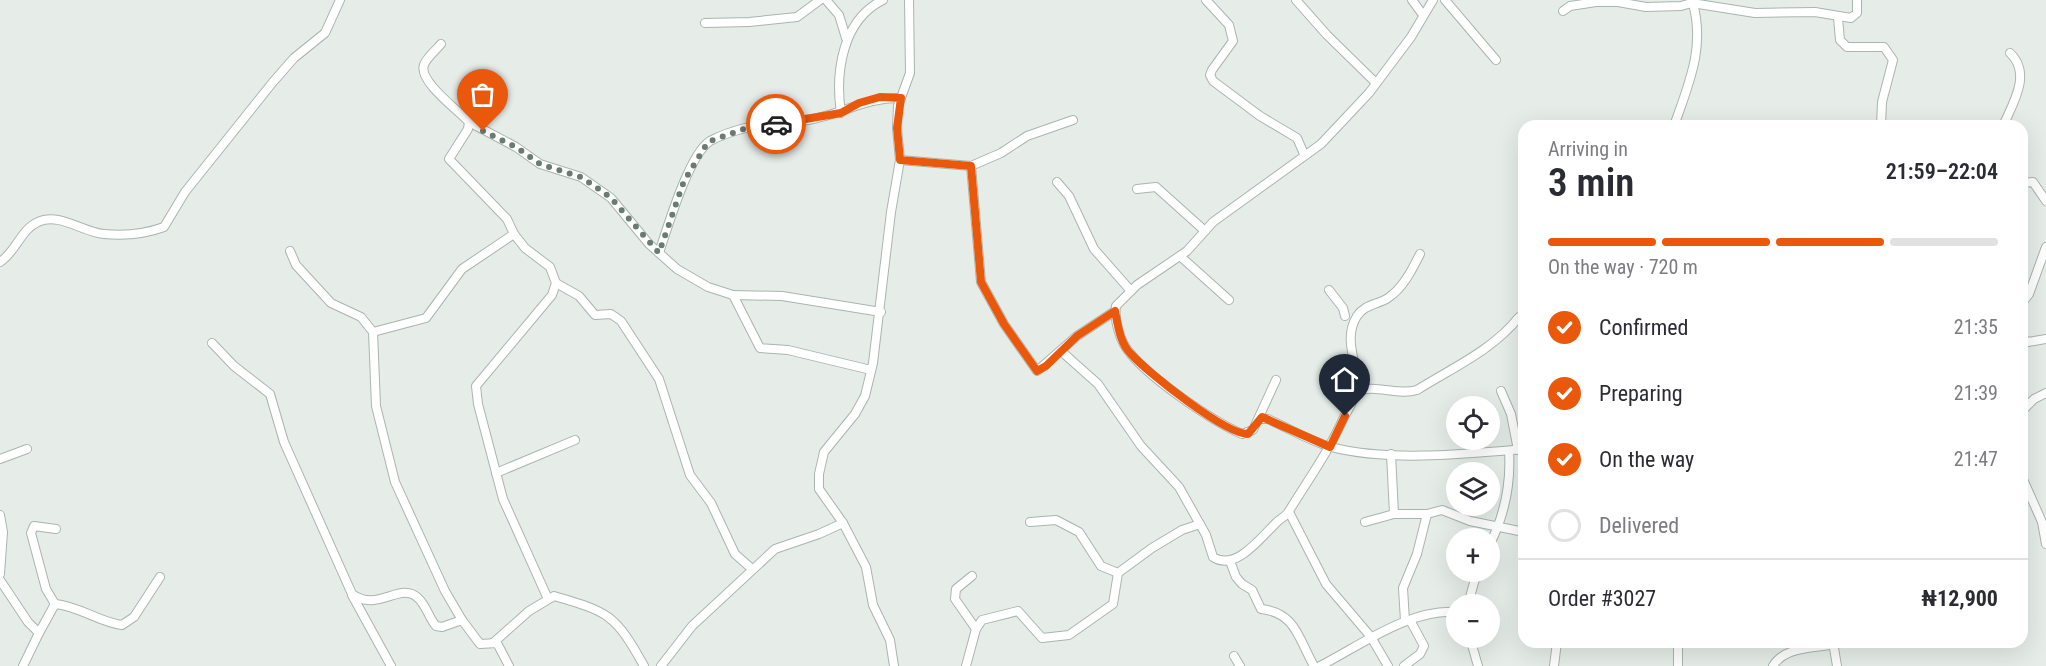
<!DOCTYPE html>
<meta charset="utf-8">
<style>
body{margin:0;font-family:"Roboto Condensed",sans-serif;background:#f2f2f3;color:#2b2b33;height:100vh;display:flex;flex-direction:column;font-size:22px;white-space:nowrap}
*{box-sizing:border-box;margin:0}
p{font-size:20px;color:#7c7c81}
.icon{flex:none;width:33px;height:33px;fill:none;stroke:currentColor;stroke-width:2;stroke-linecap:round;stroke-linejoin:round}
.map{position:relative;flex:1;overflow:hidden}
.side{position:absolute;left:1518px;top:120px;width:510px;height:528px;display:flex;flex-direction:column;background:#fff;border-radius:18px;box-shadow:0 6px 24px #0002}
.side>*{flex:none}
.fabs{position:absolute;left:1446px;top:396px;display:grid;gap:12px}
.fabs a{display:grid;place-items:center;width:54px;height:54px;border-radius:50%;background:#fff;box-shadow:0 6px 24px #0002;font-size:30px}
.pin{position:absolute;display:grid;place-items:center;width:51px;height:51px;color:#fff;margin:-62px -26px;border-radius:50% 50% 50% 0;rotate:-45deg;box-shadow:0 0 6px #0007}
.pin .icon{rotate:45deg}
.courier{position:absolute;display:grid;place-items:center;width:60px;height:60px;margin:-30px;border:4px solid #ea580c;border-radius:50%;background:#fff;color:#222;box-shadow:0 2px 8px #0007}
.summary em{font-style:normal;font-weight:600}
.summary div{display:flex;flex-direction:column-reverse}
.summary{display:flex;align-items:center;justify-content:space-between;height:102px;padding:0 30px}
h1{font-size:39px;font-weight:600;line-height:45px}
.bar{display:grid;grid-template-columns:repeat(4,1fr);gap:9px 6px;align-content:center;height:72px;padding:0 30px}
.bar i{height:8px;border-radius:4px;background:#e1e1e2}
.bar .selected{background:#ea580c}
.bar p{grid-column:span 4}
.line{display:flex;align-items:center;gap:15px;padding:0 30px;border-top:2px solid #e1e1e2}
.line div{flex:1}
ol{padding:0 30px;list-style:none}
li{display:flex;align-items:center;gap:18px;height:66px}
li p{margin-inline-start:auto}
li .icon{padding:6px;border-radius:50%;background:#ea580c;color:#fff;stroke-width:4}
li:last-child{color:#7c7c81}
li i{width:33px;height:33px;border:3px solid #e1e1e2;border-radius:50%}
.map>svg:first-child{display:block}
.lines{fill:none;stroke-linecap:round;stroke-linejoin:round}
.street-casing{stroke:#a9b5af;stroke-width:10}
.street{stroke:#fff;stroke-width:8}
.done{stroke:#6a7b73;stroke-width:6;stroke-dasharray:0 10.8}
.route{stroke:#ea580c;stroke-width:8}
</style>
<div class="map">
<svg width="2046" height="666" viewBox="0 0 2046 666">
<rect width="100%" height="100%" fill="#e6ede9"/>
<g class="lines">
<g class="street-casing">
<g id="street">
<path d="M 826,0 L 839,15 L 846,38"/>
<path d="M 1206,0 L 1229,25 L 1233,41 L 1212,70 L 1210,75 L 1213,81 L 1260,116 L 1297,138 L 1304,154"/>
<path d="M 1296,0 L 1327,35 L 1376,83"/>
<path d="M 1412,0 L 1423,15"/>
<path d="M 1445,0 L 1496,60"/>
<path d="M 1563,11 L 1570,6 L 1596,2 L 1618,2 L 1646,7 L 1681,6 L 1692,3 L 1755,13 L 1815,12 L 1851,18 L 1857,13 L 1857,0"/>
<path d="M 1838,18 L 1840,40 L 1847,47 L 1884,47 L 1893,60 L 1882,102 L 1881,126"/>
<path d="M 705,23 L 749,22 L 797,17 L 820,0"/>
<path d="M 441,44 C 436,50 426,58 424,65 C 418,81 458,110 469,122 L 468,129 L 449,159 L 507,219 L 514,234 L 525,248 L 550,267 L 556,283 L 552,295 L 476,386 L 478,404 L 503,499 L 548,599"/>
<path d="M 841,113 C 835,73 842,20 883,0"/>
<path d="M 469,122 L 516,147 L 540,164 L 581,177 L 611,198 L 649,244 L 677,269 L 708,287 L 733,295 L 760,348 L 788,350 L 871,370"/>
<path d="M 1674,126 C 1689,83 1706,46 1692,0"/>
<path d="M 2003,126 C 2013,103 2032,74 2010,53"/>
<path d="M 900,160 L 971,166 L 1001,153 L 1027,136 L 1073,120"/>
<path d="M 971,166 L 981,282 L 1004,324 L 1037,371 L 1077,336 L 1115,311"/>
<path d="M 1057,182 L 1069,196 L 1094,249 L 1131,291"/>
<path d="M 2022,183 L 2033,182 L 2046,201"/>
<path d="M 1137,189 L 1156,187 L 1205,231"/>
<path d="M 290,251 L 296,265 L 331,303 L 361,317 L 373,332 L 376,406 L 395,482 L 445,591 L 462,620 L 480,644 L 497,643 L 509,666"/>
<path d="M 659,253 C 667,229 689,154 710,141 C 721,135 737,130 749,127 C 770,122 792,123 813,119 C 844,113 868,97 901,98"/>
<path d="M 1180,256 L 1229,300"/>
<path d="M 0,262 C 16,252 21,229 38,222 C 59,212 82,232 104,234 C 125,236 145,234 164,227 L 185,192 L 273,82 L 294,58 L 325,33 L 340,0"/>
<path d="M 556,283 L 579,296 L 595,315 L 611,314 L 621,321 L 659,379 L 690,475 L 711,503 L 735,554 L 752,569"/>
<path d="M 1329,290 L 1343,308 L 1345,316"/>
<path d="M 733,295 L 782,296 L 881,312"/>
<path d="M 2022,303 L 2029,294 L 2046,247"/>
<path d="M 373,332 L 426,318 L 462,269 L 514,234"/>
<path d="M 2022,338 L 2028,342 L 2046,339"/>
<path d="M 212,343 L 234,366 L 270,394 L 284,442 L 352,594 C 378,613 400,581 418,598 C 426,605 429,618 436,626 L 442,627 L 462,620"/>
<path d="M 1061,351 L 1098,384 L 1141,446 L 1179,487 L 1206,535 L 1213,557 C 1236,572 1261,537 1276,523 C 1279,519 1287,516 1289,511 C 1308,480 1329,451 1344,417 C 1348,410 1354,401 1356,392 C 1361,366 1341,342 1357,316 C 1365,304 1377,305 1388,298 C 1403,288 1412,270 1420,254"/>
<path d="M 1276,380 L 1253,430 L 1242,434 C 1212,421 1151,379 1130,353 C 1120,342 1114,320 1116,306 L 1137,285 L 1187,251 L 1213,222 L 1321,144 L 1369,93 L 1411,37 L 1433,0"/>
<path d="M 1356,391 C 1377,384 1397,396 1417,390 C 1452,368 1493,350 1519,317 L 1524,317"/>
<path d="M 1501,391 L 1511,414 L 1518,450"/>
<path d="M 2022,411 L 2034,399 L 2046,393"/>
<path d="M 1259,419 L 1268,419 C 1288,428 1310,441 1331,447 C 1388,462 1466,454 1524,449"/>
<path d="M 1391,454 L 1394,514"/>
<path d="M 0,459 L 27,449"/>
<path d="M 496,473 L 575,440"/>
<path d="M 2022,477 L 2042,522 L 2046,544"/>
<path d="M 1289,512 L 1326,584 L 1371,637 L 1388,666"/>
<path d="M 0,515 L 3,532 L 0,574"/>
<path d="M 1030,522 L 1056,520 L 1079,532 L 1101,566 L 1118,573 L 1152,548 L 1182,530 L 1200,524"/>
<path d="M 1365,522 L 1394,514 L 1427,514 L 1442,510 L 1470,521 L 1524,532"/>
<path d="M 1490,544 C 1504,516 1511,483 1509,451"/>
<path d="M 1230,561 L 1236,577 L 1242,584 L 1252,590 L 1261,609 C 1296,613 1298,638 1314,666"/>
<path d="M 972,576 L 956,589 L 955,599 L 976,629"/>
<path d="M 0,580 L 28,622 L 39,633 L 23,666"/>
<path d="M 352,595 L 391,666"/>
<path d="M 55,604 L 46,589 L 31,533 L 34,526 L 56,529"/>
<path d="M 1468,604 L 1477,572"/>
<path d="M 1405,621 L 1403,588 L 1417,554 L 1427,514"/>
<path d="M 39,633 L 55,604 C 79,606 99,622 122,625 L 134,617 L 160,577"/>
<path d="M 1470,638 L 1478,666"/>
<path d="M 1833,642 L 1837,666"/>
<path d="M 493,643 L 529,611 L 554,596 C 609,612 615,614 644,666"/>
<path d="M 1234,656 L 1240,666"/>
<path d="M 661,666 L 692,626 L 775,549 L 819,534 L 843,523"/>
<path d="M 894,666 L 890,640 L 873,605 L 866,567 L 843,523 L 819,489 L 819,474 L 824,452 L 855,414 L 865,396 L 873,363 L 891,212 L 900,160 L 897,128 L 898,106 L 910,73 L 909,0"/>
<path d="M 966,666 L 976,629 L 982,620 L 1018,611 L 1042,638 L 1069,635 L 1113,604 L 1118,573"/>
<path d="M 1320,666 C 1361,645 1409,609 1456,612"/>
<path d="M 1404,666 L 1420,654 L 1424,646 L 1410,620"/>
<path d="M 1554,666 L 1557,642"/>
<path d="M 1678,666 L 1678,642"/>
<path d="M 1773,666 C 1786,644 1819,650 1841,642"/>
</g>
</g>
<use href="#street" class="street"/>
</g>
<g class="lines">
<path class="done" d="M 483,131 L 516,147 L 540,164 L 581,177 L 596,187 L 611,198 L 659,253 L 684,181 L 708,142 L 749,127 L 776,124"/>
<path class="route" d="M 776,124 L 841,113 L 859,103 L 880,97 L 901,98 L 897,128 L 900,160 L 971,166 L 981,282 L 1004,324 L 1037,371 L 1046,366 L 1077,336 L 1115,311 C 1118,326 1120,343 1131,354 C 1148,373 1225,434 1248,434 L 1262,417 L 1330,447 L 1345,416"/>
</g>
</svg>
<div class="fabs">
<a><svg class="icon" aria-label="locate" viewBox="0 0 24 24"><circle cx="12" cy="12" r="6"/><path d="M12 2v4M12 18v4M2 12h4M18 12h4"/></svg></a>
<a><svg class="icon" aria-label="layers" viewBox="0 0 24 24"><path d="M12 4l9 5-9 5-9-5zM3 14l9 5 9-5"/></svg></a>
<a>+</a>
<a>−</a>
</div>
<div class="pin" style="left:483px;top:131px;background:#ea580c"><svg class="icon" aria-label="bag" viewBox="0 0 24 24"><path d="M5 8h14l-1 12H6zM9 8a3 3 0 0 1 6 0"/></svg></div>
<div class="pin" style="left:1345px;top:416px;background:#1f2937"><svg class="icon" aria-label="home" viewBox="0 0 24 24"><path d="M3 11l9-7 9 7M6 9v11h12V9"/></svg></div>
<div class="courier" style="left:776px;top:124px"><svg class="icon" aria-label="car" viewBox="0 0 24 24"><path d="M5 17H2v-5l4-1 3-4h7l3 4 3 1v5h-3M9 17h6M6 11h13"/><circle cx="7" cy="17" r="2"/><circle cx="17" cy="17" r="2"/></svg></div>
<section class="side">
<div class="summary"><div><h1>3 min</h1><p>Arriving in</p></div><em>21:59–22:04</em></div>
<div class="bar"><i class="selected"></i><i class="selected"></i><i class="selected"></i><i></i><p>On the way · 720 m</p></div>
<ol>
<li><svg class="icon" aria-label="check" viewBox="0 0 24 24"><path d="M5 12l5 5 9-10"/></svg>Confirmed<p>21:35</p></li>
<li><svg class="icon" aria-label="check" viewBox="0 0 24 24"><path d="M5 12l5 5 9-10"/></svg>Preparing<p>21:39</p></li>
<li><svg class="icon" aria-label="check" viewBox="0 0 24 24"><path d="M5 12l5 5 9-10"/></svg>On the way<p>21:47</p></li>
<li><i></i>Delivered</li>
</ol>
<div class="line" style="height:78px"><div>Order #3027</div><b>₦12,900</b></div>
</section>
</div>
